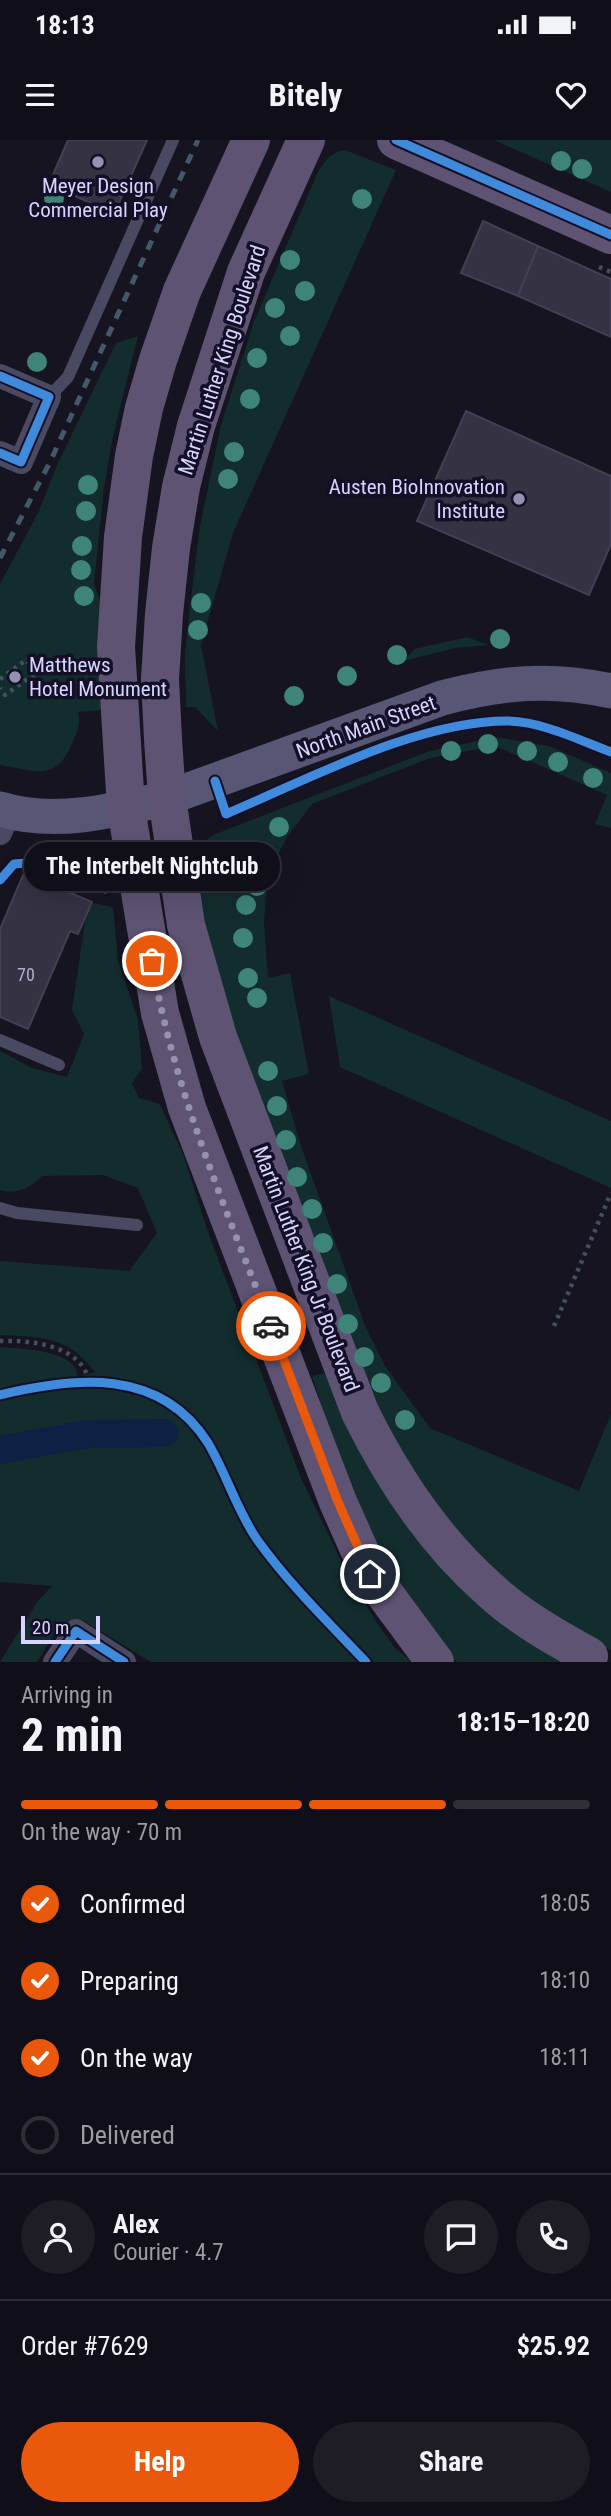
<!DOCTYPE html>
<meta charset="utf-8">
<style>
body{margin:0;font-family:"Roboto Condensed",sans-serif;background:#1e1d26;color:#f1f3f6;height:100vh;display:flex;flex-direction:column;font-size:26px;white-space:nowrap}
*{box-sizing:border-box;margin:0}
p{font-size:23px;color:#9c9ca2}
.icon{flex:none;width:38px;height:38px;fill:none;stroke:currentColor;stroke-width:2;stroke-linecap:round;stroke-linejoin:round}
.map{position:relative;height:1522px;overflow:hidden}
.sheet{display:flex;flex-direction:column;background:#100f19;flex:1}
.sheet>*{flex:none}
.scale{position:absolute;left:21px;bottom:18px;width:79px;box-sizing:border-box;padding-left:7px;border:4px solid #d9d4ff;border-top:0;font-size:19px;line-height:24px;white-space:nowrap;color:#d9d4ff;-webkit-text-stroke:5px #130f26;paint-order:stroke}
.pin{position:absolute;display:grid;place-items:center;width:60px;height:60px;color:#fff;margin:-30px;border:4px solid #fff;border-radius:50%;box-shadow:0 2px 7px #0007}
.courier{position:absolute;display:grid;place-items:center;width:70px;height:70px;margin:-35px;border:5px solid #ea580c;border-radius:50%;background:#fff;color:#222;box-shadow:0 2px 9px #0007}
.bubble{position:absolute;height:49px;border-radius:24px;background:#100f19;box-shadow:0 7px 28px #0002,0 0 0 2px #302f38;font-size:23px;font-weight:700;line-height:49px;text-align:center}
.headline em{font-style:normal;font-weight:700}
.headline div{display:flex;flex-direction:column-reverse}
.headline{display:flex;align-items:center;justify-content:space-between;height:119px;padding:0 21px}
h1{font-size:46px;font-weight:700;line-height:52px}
.bar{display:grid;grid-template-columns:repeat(4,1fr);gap:10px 7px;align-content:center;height:84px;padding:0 21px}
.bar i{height:9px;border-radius:5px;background:#302f38}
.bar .selected{background:#ea580c}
.bar p{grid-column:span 4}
.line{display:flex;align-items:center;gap:18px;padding:0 21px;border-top:2px solid #302f38}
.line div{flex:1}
.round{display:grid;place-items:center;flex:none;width:74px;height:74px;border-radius:37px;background:#1e1d26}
ol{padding:0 21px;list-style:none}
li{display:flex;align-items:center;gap:21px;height:77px}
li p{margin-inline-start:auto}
li .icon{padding:7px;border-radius:50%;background:#ea580c;color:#fff;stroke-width:4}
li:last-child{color:#9c9ca2}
li i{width:38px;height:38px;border:4px solid #302f38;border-radius:50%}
.action{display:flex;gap:14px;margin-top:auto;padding:14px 21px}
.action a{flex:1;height:80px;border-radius:42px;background:#ea580c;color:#fff;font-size:28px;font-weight:700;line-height:80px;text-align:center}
.action a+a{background:#1e1d26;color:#f1f3f6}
.status{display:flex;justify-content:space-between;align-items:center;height:49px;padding:0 35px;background:#100f19;direction:ltr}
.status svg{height:19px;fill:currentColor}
header{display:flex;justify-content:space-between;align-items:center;height:91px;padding:0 21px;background:#100f19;font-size:32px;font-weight:700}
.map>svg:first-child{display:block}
.green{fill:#132c2d}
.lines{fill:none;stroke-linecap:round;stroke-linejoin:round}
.canal{stroke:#0d2144;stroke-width:28}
.building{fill:#343243;stroke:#433f54;stroke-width:2}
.path{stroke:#44505f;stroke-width:4.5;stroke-dasharray:3.5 5;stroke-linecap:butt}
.lane{stroke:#4a4962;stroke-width:12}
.street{stroke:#4a4962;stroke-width:24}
.secondary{stroke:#575674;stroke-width:35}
.primary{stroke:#5e5373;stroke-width:38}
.rail{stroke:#43596b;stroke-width:5;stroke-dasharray:10 9;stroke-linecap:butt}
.cycleway-casing{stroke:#130f26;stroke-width:13}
.cycleway{stroke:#408adc;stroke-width:9}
.tree{fill:#3e8478}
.done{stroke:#9591b1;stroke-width:7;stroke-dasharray:0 12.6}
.route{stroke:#ea580c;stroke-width:9}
.poi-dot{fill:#9591b1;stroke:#130f26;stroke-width:2.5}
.labels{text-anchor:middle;stroke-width:7;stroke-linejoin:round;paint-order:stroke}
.number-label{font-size:18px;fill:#b0acd0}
.poi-label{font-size:21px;fill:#d9d4ff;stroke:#130f26}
.street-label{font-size:21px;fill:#d9d4ff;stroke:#130f26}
</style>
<div class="status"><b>18:13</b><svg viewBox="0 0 49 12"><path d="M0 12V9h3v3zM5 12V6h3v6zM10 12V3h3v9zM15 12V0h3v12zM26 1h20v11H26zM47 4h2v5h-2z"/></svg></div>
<header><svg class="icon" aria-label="menu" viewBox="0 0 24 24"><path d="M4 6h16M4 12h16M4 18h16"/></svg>Bitely<svg class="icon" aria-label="heart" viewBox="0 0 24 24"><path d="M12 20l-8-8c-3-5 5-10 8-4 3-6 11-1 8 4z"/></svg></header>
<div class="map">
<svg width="611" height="1522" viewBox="0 0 611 1522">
<rect width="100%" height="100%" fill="#161421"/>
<g class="green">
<path d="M 494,0 L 611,0 L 611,52 Z"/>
<path d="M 345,10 L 396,30 L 233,393 L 201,505 L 218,591 L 195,567 L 186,567 L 185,516 L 189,476 L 200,386 L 221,285 L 253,184 L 317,34 C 324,22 330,12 345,10 Z"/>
<path d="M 138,196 L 113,296 L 104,347 L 94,444 L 101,464 L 102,570 L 78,572 C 81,581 78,590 74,599 C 57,643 38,631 0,625 L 0,444 L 38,373 L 58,323 L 116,203 Z"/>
<path d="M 467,497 L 489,505 L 455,508 L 403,521 L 415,509 Z"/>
<path d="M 495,597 L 549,606 L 611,633 L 611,688 L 595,684 L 607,655 L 495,606 L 430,618 L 312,664 L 287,697 L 268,733 L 264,783 L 268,838 L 290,833 L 309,934 L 282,941 L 301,1006 L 366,1188 L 385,1226 L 430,1288 L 579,1351 L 611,1274 L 611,1510 L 591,1502 L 528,1461 L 457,1393 L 381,1282 L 238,903 L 212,821 L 193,730 C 196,714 200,705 213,695 L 427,612 Z"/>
<path d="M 94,763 L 113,767 L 118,820 L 138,880 L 142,929 L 132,943 L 139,958 L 160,964 L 183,1014 L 209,1095 L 301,1338 L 347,1433 L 377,1483 L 394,1507 L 412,1522 L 151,1522 L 82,1480 C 59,1477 49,1505 37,1522 L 0,1522 L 37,1462 L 52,1446 L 0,1442 L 0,1207 C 21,1209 76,1209 78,1237 L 95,1232 C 68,1196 42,1197 0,1195 L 0,1121 L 129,1131 L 157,1093 L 138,1048 L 103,1035 L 42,1036 C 30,1048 18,1055 0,1050 L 0,911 L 32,928 L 67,937 L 84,894 L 72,870 L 87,768 Z"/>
<path d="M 329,856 L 611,981 L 611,1048 L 340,927 Z"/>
<path d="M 331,1232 L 561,1522 L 457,1522 C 414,1479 374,1411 351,1354 C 335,1316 325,1275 312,1236 Z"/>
</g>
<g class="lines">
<path class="canal" d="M 0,1310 L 88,1294 L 164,1293"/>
</g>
<g class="building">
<path d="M 68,0 L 147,0 L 114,74 L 49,44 Z"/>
<path d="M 483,81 L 538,106 L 518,156 L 461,133 Z"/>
<path d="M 538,106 L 611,139 L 611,197 L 518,156 Z"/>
<path d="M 466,271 L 611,336 L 611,404 L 589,455 L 417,381 Z"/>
<path d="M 24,733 L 92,762 L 78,794 L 70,791 L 28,889 L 0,877 L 0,789 Z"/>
</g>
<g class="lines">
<g class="path">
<path d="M 599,127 L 611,132"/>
<path d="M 14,529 L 24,542"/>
<path d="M 0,539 L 26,520 L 36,533 L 5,555 L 0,548"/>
<path d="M 554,1186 L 611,1053"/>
<path d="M 0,1201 C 31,1200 81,1205 89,1241"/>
</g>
<g class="lane">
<path d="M 49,257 L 68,237 L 173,0"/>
<path d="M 0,900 L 59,925"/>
<path d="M 0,1068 L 17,1073 L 137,1085"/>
</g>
<g class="street">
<path d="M 0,236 L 49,257 L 21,322 L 0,313"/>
<path d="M 0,693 L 9,672"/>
<path d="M 55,1522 L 76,1491 L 124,1522"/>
</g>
<path class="secondary" d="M 0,669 C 53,686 114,671 167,658 L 442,558 C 502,542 550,538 611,551"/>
<g class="primary">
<path d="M 251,0 L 182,151 L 158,220 L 144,268 L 134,316 L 123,397 L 116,507 L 126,668 L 160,873 L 187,968 L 338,1362 L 370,1434 L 435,1522"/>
<path d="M 306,0 L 246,132 L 196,286 L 181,347 L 171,408 L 164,474 L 160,539 L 163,599 L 167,658 L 186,785 L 218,897 L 360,1272 C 393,1339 434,1401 490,1450 C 519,1477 555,1497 589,1516"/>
<path d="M 396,0 L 611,95"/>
</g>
<path class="rail" d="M 0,418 L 50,322 L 198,0"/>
<g class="cycleway-casing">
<g id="cycleway">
<path d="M 396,0 L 611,95"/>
<path d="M 0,236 L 49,257 L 21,322 L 0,313"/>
<path d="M 215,641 L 226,674 C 309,639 419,580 509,581 C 543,582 579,600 611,612"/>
<path d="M 0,740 L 14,724 C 45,721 84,724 105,749"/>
<path d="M 0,1255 C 74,1237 160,1227 208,1303 C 226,1333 236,1368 256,1398 C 288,1443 328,1482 366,1522"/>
<path d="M 55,1522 L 76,1491 L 124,1522"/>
</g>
</g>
<use href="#cycleway" class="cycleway"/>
</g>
<g class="tree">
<circle cx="561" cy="21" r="10"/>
<circle cx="582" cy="29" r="10"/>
<circle cx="54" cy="58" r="10"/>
<circle cx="362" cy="59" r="10"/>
<circle cx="290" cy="120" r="10"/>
<circle cx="305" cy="151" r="10"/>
<circle cx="275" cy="168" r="10"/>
<circle cx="290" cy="196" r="10"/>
<circle cx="257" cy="218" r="10"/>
<circle cx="37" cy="222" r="10"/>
<circle cx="250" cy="259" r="10"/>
<circle cx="234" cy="312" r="10"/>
<circle cx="228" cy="339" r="10"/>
<circle cx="88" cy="345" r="10"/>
<circle cx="86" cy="371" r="10"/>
<circle cx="82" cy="406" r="10"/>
<circle cx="81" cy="430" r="10"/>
<circle cx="84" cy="456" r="10"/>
<circle cx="201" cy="463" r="10"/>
<circle cx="198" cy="490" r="10"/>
<circle cx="500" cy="499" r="10"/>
<circle cx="397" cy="515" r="10"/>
<circle cx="347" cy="536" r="10"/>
<circle cx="294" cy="556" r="10"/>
<circle cx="488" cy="604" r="10"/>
<circle cx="451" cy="611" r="10"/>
<circle cx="527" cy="611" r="10"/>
<circle cx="558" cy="622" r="10"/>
<circle cx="593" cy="638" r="10"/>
<circle cx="279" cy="687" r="10"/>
<circle cx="263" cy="714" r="10"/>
<circle cx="257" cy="746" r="10"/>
<circle cx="246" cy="765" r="10"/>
<circle cx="243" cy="798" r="10"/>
<circle cx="248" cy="838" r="10"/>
<circle cx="257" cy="858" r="10"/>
<circle cx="268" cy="931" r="10"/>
<circle cx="277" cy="966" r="10"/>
<circle cx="286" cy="1000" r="10"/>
<circle cx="297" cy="1037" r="10"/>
<circle cx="312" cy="1069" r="10"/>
<circle cx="323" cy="1103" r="10"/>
<circle cx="337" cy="1144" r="10"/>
<circle cx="348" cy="1184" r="10"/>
<circle cx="364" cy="1217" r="10"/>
<circle cx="381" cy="1243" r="10"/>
<circle cx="405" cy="1280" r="10"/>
</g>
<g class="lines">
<path class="done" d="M 152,821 C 173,948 225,1066 271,1186"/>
<path class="route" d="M 271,1186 L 338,1362 L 370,1434"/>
</g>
<g class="poi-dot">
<circle cx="98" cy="22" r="7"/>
<circle cx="519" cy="359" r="7"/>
<circle cx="15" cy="537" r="7"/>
</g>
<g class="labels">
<g class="number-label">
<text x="26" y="841">70</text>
</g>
<g class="poi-label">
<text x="98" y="53">Meyer Design<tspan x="98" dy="24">Commercial Play</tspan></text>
<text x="505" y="354" text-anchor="end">Austen BioInnovation<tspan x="505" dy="24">Institute</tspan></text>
<text x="29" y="532" text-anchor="start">Matthews<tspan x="29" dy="24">Hotel Monument</tspan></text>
</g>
<g class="street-label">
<text transform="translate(222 220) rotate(-72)" y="7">Martin Luther King Boulevard</text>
<text transform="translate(366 587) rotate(-20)" y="7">North Main Street</text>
<text transform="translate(306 1129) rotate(69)" y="7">Martin Luther King Jr Boulevard</text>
</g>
</g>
</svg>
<div class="scale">20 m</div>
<div class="pin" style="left:152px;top:821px;background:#ea580c"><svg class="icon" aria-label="bag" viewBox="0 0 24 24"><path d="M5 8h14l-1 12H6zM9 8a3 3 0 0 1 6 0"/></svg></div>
<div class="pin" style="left:370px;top:1434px;background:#1f2937"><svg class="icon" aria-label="home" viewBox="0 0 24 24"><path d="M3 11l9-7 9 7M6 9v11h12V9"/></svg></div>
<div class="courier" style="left:271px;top:1186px"><svg class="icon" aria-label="car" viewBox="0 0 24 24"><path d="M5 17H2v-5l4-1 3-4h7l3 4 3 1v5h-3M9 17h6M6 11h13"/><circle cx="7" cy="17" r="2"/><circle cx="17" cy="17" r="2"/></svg></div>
<div class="bubble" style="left:24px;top:702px;width:256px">The Interbelt Nightclub</div>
</div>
<section class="sheet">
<div class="headline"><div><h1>2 min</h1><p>Arriving in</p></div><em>18:15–18:20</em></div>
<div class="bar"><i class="selected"></i><i class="selected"></i><i class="selected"></i><i></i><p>On the way · 70 m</p></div>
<ol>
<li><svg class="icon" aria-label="check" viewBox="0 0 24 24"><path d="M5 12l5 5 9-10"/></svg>Confirmed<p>18:05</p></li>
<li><svg class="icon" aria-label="check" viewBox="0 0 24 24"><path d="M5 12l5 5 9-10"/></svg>Preparing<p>18:10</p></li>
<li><svg class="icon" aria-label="check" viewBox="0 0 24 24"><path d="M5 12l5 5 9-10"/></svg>On the way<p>18:11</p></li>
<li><i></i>Delivered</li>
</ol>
<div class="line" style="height:126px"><a class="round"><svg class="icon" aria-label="person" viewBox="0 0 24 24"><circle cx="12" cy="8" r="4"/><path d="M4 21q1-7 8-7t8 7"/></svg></a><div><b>Alex</b><p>Courier · 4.7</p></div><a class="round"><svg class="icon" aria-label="chat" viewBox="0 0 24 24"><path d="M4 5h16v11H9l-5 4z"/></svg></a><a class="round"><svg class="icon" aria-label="phone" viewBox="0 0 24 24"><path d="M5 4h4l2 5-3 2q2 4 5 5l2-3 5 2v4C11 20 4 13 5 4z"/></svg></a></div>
<div class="line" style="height:91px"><div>Order #7629</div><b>$25.92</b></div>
<div class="action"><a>Help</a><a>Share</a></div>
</section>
